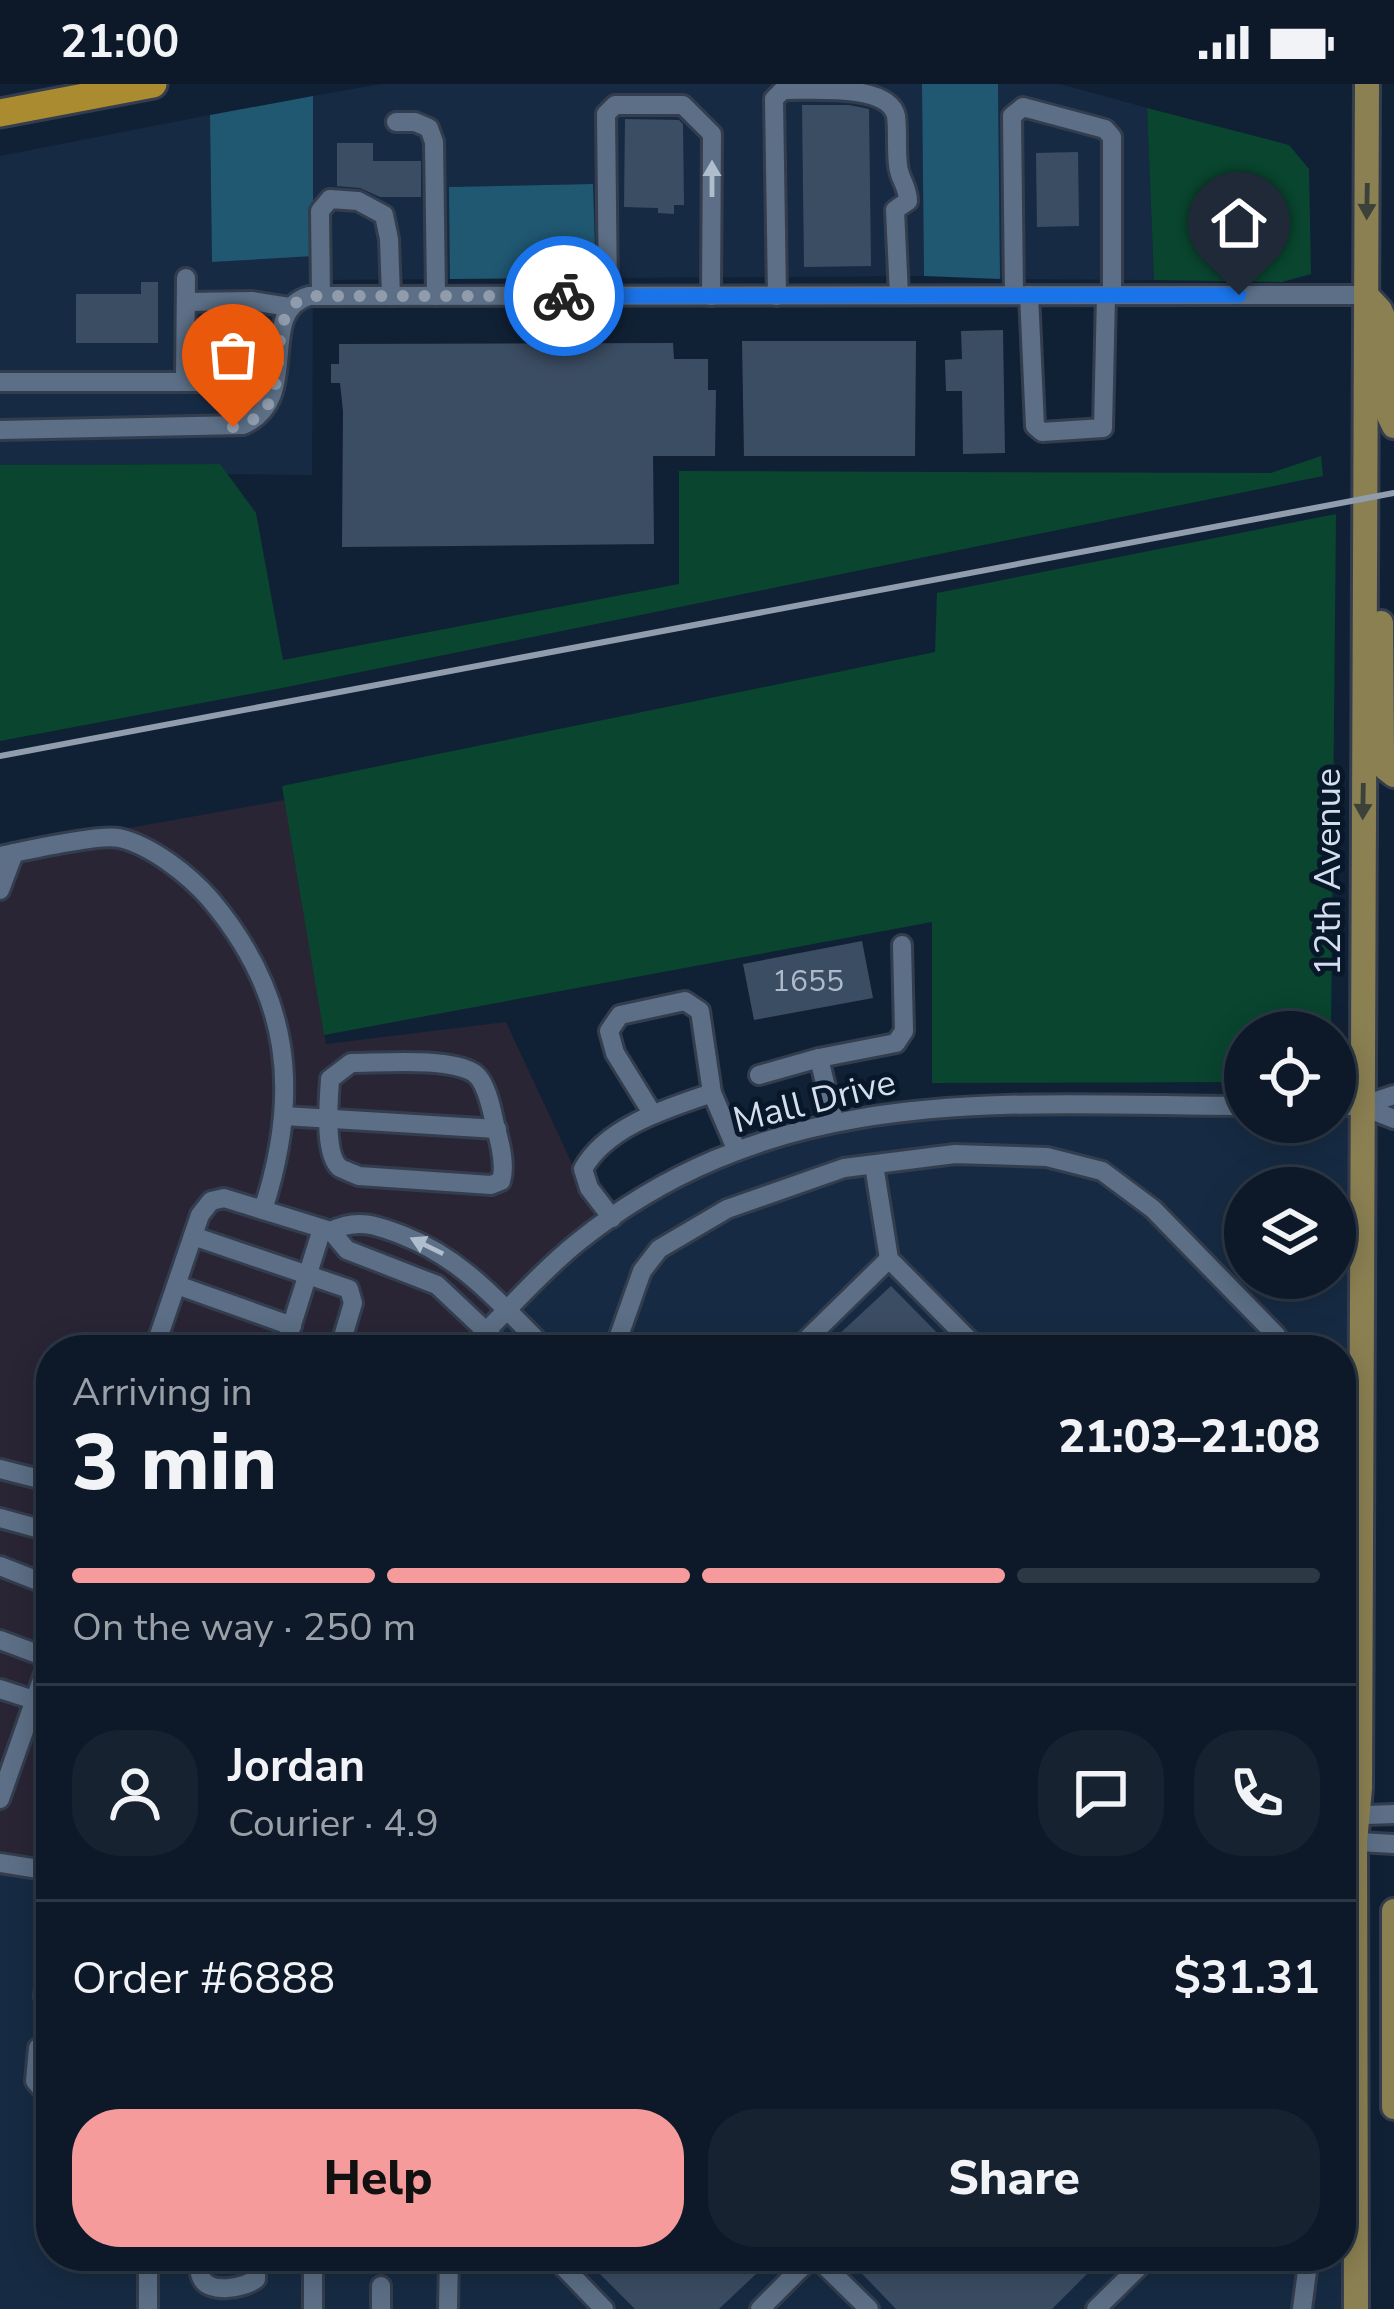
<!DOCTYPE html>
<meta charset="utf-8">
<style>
body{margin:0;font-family:"Nunito Sans",sans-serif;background:#162230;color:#f1f3f6;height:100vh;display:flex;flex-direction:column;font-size:45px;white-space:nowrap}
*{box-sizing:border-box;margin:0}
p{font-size:39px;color:#9aa0a8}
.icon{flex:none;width:66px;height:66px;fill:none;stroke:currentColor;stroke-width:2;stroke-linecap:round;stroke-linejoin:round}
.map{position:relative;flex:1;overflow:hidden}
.sheet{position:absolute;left:36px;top:1251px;width:1320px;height:936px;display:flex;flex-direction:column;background:#0d1928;border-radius:48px;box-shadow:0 6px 30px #0003,0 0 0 3px #2d3845}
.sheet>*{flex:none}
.tools{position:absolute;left:1224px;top:927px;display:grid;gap:24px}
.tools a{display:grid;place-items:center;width:132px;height:132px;border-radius:50%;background:#0d1928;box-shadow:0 6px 30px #0003,0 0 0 3px #2d3845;font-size:60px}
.pin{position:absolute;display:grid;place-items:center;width:102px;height:102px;color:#fff;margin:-123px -51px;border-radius:50% 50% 50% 0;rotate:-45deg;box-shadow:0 0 12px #0007}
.pin .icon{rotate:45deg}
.courier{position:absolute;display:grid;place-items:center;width:120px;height:120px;margin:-60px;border:9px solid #1a73e8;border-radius:50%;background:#fff;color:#222;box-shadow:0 3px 15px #0007}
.overview em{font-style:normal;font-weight:800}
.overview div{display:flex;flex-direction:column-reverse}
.overview{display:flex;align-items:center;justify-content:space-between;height:204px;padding:0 36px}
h1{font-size:78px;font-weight:800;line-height:90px}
.bar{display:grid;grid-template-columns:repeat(4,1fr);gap:18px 12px;align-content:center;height:144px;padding:0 36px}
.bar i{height:15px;border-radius:9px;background:#2d3845}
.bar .current{background:#f59b9b}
.bar p{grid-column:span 4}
.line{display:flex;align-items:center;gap:30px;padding:0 36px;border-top:3px solid #2d3845}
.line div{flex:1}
.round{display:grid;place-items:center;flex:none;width:126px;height:126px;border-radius:48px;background:#162230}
.action{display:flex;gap:24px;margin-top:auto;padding:24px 36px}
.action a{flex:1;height:138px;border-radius:48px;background:#f59b9b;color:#111;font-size:48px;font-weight:800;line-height:138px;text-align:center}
.action a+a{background:#162230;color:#f1f3f6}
.status{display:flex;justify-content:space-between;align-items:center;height:84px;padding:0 60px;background:#0d1928;direction:ltr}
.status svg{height:33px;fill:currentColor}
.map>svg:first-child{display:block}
.built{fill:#162b43;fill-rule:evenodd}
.medical{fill:#292535}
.green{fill:#09452f}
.water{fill:#205872}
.building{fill:#3b4d63}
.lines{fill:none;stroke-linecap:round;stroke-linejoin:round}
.minor-casing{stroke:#333d4e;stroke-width:24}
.major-casing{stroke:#333d4e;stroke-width:30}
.highway-casing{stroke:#333d4e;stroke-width:33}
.minor{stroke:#5c6f86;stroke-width:18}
.major{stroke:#8b8052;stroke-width:24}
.highway{stroke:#ab8b30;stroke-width:27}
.rail{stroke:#919dad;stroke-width:6}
.oneway{fill:#b0bdcd}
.oneway2{fill:#3c423a}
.done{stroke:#909cac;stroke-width:12;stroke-dasharray:0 21.6}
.route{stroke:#1a73e8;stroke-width:15}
.labels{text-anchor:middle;stroke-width:10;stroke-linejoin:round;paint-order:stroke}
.number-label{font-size:30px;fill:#aebaca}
.street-label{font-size:36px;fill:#d4deec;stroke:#08182a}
</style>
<div class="status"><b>21:00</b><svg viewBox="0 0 49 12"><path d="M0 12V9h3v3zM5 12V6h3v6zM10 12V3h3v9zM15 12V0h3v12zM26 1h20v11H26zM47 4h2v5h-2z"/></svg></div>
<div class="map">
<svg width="1394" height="2225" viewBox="0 0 1394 2225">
<rect width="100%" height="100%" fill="#112135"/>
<g class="built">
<path d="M 381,0 L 922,0 L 924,192 L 596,194 L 593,100 L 450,103 L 450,195 L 313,196 L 312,391 L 227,390 L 220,380 L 0,381 L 0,72 L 210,31 L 212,178 L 313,171 L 313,12 Z"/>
<path d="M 998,0 L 1060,0 L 1147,24 L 1154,196 L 1000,195 Z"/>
<path d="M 1245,1022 L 1245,1038 L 1335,1038 L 1335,1022 L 1361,1022 L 1356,2225 L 0,2225 L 0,1483 L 51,1464 L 51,2172 L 1341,2172 L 1341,1266 L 467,1266 L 525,1204 L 673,1095 L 863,1031 ZM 1245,1104 L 1335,1104 L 1335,1194 L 1245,1194 Z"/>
</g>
<path class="medical" d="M 285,716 L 326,960 L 506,938 L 601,1142 L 467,1266 L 51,1266 L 51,1787 L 0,1779 L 0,767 Z"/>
<g class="green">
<path d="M 1147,24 L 1289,61 L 1309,85 L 1311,190 L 1282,198 L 1154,196 Z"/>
<path d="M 1321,372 L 1323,392 L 287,603 L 0,657 L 0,381 L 220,380 L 256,429 L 283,576 L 679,500 L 679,387 L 1271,389 Z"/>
<path d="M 1336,430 L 1331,948 L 1245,948 L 1245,998 L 932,999 L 932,838 L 324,951 L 282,702 L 935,568 L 937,509 Z"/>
</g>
<g class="water">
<path d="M 922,0 L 998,0 L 1000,195 L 924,192 Z"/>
<path d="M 313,12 L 313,172 L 212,178 L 210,31 Z"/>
<path d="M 593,100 L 596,194 L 450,195 L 449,103 Z"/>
</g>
<g class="building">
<path d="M 802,21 L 849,21 L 869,25 L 871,182 L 804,183 Z"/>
<path d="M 625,35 L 679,36 L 683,40 L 684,121 L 674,121 L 674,130 L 658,129 L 658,124 L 624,123 Z"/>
<path d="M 337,59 L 373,59 L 373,77 L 421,77 L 421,113 L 380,113 L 360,104 L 337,102 Z"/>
<path d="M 1078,68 L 1079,142 L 1037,143 L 1036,69 Z"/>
<path d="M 141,198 L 158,198 L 158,259 L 76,259 L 76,210 L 141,210 Z"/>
<path d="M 1003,246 L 1005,369 L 963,370 L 962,307 L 946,307 L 945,276 L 962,275 L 961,247 Z"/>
<path d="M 742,257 L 916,257 L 915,372 L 744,372 Z"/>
<path d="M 673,259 L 674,275 L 708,275 L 708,306 L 716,306 L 715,372 L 653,372 L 654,460 L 342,463 L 343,327 L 340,299 L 331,299 L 331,280 L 339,280 L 339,260 Z"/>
<path d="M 862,857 L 873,914 L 754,936 L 743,880 Z"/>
<path d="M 891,1202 L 954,1266 L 822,1266 Z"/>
<path d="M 582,2172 L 775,2172 L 719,2225 L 635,2225 Z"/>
<path d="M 845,2172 L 1105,2172 L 1052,2225 L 896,2225 Z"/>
</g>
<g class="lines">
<g class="minor-casing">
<g id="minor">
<path d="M 396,38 L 415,38 L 429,44 L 434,58 L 436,212"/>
<path d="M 1014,211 L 1012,32 L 1023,23 L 1105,45 L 1112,53 L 1112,211"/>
<path d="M 1029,211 L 1035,342 L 1042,348 L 1103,344 L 1106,211"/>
<path d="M 321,212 L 320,127 L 330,115 L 358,117 L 384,131 L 389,155 L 391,212"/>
<path d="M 608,212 L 606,30 L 615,21 L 683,21 L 712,50 L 711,212"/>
<path d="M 777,212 L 774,15 L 783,6 C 814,6 889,0 896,32 C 898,48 896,65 898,81 C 899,95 908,102 908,117 L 895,126 L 899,211"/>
<path d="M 186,218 L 252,217 L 289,223"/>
<path d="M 0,298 L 245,298"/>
<path d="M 185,298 L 186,194"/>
<path d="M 0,346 L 243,341 C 304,314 255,228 309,212 L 1366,211"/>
<path d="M 0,772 C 23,767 99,750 119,754 C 151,761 189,791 210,815 C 291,911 301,1009 263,1126"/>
<path d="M 0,806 L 14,769"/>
<path d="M 819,974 L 896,959 L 904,947 L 902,861"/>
<path d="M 351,979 C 381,979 449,973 474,989 C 487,998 492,1027 495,1041 C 500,1058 506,1081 501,1097 L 491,1101 L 359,1092 C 357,1091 341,1085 340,1084 C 323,1070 329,1015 330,995 Z"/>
<path d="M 759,991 L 819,974 L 834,1037"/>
<path d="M 1335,1022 L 1361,1022 L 1394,1011"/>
<path d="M 1361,1022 L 1394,1035"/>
<path d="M 652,1029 L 615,969 L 609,947 L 620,931 L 685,917 L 700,927 L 712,1009"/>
<path d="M 284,1032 L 497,1045"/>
<path d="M 874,1081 L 889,1175 L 979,1266"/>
<path d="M 612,1134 L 589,1104 L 583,1085 C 607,1042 668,1024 712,1009 L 737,1067"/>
<path d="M 331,1147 C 357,1134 376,1141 402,1151 C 464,1175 501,1221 547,1266"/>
<path d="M 193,1152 L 349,1205 L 353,1219 L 339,1266"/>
<path d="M 177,1201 L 292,1242"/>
<path d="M 158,1255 L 193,1266"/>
<path d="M 154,1266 L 200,1131 L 211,1117 L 224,1114 L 331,1147 L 347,1166 L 437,1201 L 506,1266"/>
<path d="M 284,1266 L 322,1145"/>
<path d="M 467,1266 C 505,1230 537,1191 578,1158 C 779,996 1005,1021 1245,1022"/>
<path d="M 614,1266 L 642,1187 L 659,1165 L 727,1125 L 844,1084 L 955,1070 L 1047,1073 L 1102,1087 L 1153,1125 L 1276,1251 L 1284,1266"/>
<path d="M 796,1266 L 889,1175"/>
<path d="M 0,1385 L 51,1398"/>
<path d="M 0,1434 L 51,1448"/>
<path d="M 0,1482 L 51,1502"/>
<path d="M 0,1556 L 51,1575"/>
<path d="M 0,1605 L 34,1616"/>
<path d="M 0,1715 L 51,1570"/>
<path d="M 1341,1732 L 1394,1730"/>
<path d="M 1341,1757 L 1394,1760"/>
<path d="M 0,1779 L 51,1787"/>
<path d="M 51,1855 L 44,1912 L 51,1923"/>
<path d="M 51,1956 L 38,1964 L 35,1997 L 42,2005 L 51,2008"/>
<path d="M 201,2172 C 201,2179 198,2186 201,2193 C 208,2211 245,2204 256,2195 L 256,2172"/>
<path d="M 553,2172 L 604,2225"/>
<path d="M 381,2202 L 381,2225"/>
<path d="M 148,2225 L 148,2190"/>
<path d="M 313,2225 L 313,2172"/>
<path d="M 448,2225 L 449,2172"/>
<path d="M 760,2225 L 806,2179 L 818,2175 L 869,2225"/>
<path d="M 1096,2225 L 1150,2172"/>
<path d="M 1302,2225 L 1309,2172"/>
</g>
</g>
<g class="major-casing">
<g id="major">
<path d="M 1366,211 L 1380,226 L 1385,237 L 1384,321 L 1394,342"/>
<path d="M 1381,539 L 1382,670 L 1385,684 L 1394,691"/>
<path d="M 1394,1827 L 1394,2023"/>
<path d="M 1356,2225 L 1355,1758 L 1360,1704 L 1367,0"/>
</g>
</g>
<g class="highway-casing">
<path id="highway" d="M 0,29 L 153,0"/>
</g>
<use href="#minor" class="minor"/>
<use href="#major" class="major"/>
<use href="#highway" class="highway"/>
<path class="rail" d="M 0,672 L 1394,409"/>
</g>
<defs><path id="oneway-solid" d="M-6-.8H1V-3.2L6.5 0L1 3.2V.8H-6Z" transform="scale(3)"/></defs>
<g class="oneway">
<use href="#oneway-solid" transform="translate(712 95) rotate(-90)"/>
<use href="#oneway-solid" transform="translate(427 1162) rotate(-154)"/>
</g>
<g class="oneway2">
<use href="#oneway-solid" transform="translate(1367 117) rotate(91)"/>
<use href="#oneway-solid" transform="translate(1363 717) rotate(91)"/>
</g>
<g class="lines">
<path class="done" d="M 233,343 C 310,327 251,230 309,212 L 564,212"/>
<path class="route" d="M 564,212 L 1239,211"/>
</g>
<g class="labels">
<g class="number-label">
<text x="808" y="907">1655</text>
</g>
<g class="street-label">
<text transform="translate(1327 788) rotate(-90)" y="13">12th Avenue</text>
<text transform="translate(814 1016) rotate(-14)" y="13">Mall Drive</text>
</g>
</g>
</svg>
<div class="tools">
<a><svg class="icon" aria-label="locate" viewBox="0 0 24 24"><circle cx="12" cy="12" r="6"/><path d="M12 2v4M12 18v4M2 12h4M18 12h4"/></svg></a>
<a><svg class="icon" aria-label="layers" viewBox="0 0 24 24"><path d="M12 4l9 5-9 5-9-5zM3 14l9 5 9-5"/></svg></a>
</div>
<div class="pin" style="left:233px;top:343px;background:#ea580c"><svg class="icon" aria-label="bag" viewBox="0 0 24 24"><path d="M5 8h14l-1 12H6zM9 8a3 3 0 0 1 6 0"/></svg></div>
<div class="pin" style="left:1239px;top:211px;background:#1f2937"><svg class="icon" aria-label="home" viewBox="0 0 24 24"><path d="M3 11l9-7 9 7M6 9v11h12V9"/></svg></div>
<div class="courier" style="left:564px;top:212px"><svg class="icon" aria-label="bike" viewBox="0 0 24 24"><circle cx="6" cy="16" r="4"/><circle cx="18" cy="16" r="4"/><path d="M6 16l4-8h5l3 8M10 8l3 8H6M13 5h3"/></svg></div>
<section class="sheet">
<div class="overview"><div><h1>3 min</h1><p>Arriving in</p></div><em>21:03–21:08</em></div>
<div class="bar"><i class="current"></i><i class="current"></i><i class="current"></i><i></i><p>On the way · 250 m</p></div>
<div class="line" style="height:216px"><a class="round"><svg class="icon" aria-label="person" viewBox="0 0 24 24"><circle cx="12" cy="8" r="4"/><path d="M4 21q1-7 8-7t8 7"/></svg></a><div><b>Jordan</b><p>Courier · 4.9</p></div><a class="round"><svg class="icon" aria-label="chat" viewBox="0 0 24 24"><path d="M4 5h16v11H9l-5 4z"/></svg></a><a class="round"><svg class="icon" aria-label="phone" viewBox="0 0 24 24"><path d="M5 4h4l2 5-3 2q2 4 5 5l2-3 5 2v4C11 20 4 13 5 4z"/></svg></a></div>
<div class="line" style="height:156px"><div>Order #6888</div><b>$31.31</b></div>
<div class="action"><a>Help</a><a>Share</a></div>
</section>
</div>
